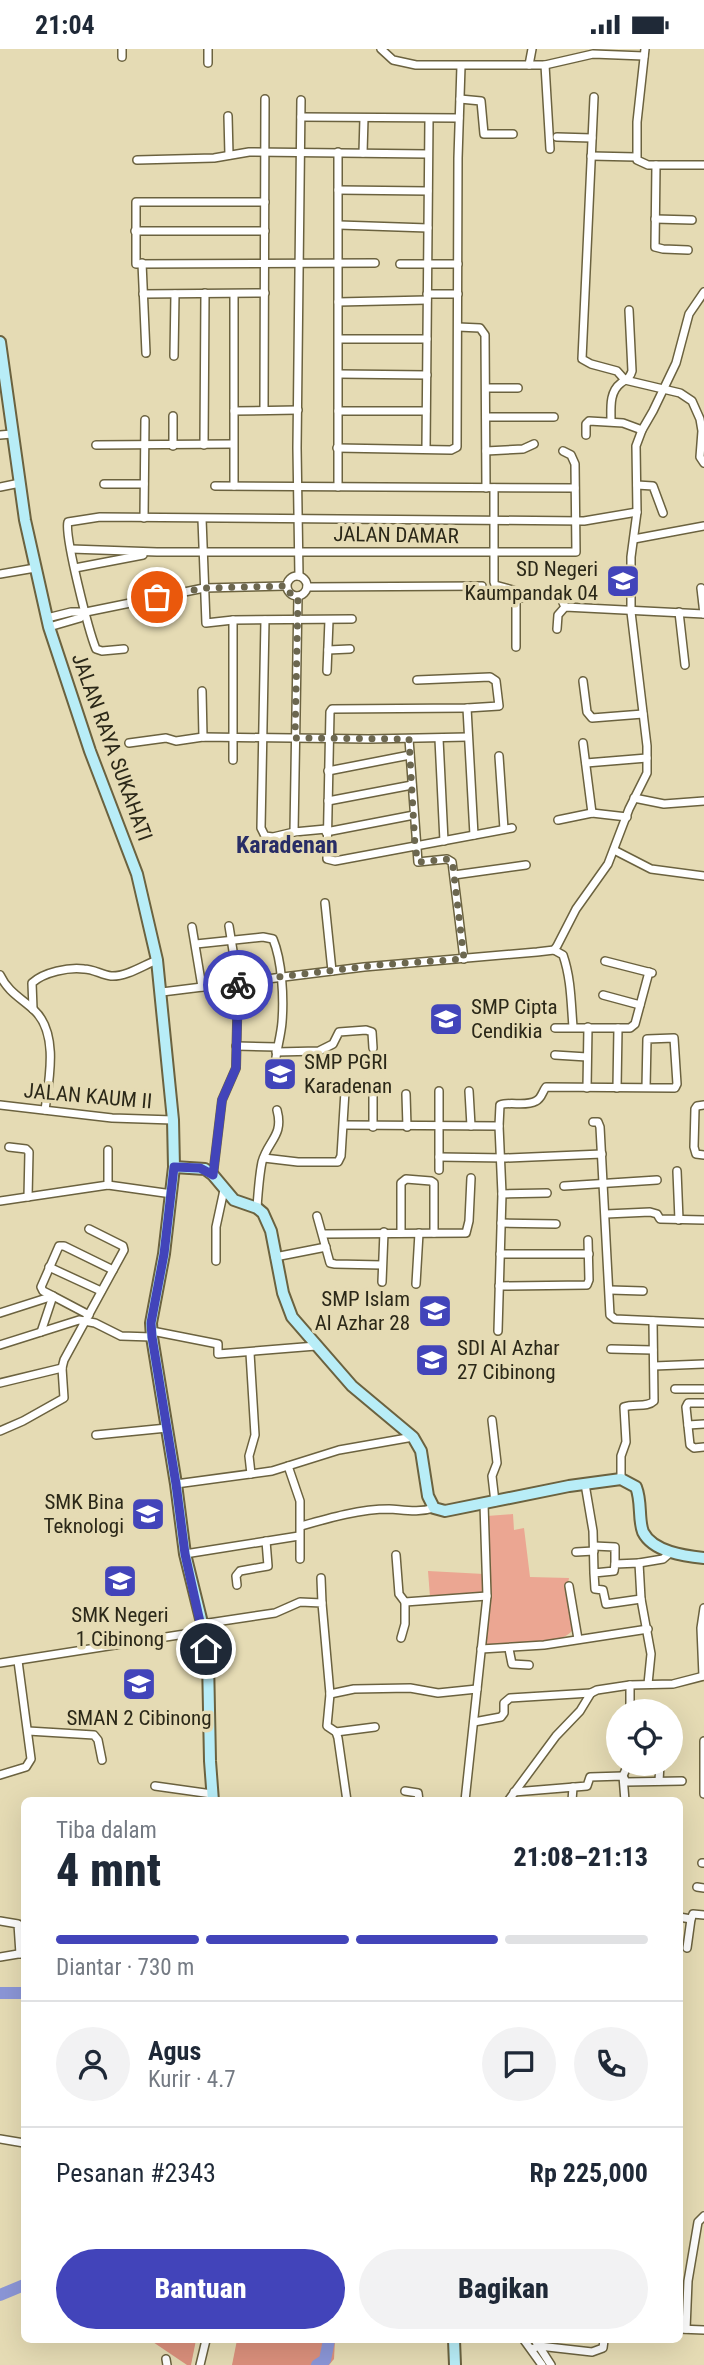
<!DOCTYPE html>
<html lang="id">
<meta charset="utf-8">
<style>
body{margin:0;font-family:"Roboto Condensed",sans-serif;background:#f2f2f3;color:#1f2937;height:100vh;display:flex;flex-direction:column;font-size:26px;white-space:nowrap}
*{box-sizing:border-box;margin:0}
p{font-size:23px;color:#747a83}
.icon{flex:none;width:38px;height:38px;fill:none;stroke:currentColor;stroke-width:2;stroke-linecap:round;stroke-linejoin:round}
.map{position:relative;flex:1;overflow:hidden}
.panel{position:absolute;left:21px;top:1748px;width:662px;height:546px;display:flex;flex-direction:column;background:#fff;border-radius:10px;box-shadow:0 7px 28px #0002}
.panel>*{flex:none}
.tools{position:absolute;left:606px;top:1650px;display:grid;gap:14px}
.tools a{display:grid;place-items:center;width:77px;height:77px;border-radius:50%;background:#fff;box-shadow:0 7px 28px #0002;font-size:35px}
.pin{position:absolute;display:grid;place-items:center;width:60px;height:60px;color:#fff;margin:-30px;border:4px solid #fff;border-radius:50%;box-shadow:0 2px 7px #0007}
.courier{position:absolute;display:grid;place-items:center;width:70px;height:70px;margin:-35px;border:5px solid #4244ba;border-radius:50%;background:#fff;color:#222;box-shadow:0 2px 9px #0007}
.head em{font-style:normal;font-weight:800}
.head div{display:flex;flex-direction:column-reverse}
.head{display:flex;align-items:center;justify-content:space-between;height:119px;padding:0 35px}
h1{font-size:46px;font-weight:800;line-height:52px}
.bar{display:grid;grid-template-columns:repeat(4,1fr);gap:10px 7px;align-content:center;height:84px;padding:0 35px}
.bar i{height:9px;border-radius:5px;background:#e0e1e3}
.bar .active{background:#4244ba}
.bar p{grid-column:span 4}
.line{display:flex;align-items:center;gap:18px;padding:0 35px;border-top:2px solid #e0e1e3}
.line div{flex:1}
.round{display:grid;place-items:center;flex:none;width:74px;height:74px;border-radius:37px;background:#f2f2f3}
.button{display:flex;gap:14px;margin-top:auto;padding:14px 35px}
.button a{flex:1;height:80px;border-radius:42px;background:#4244ba;color:#fff;font-size:28px;font-weight:800;line-height:80px;text-align:center}
.button a+a{background:#f2f2f3;color:#1f2937}
.status{display:flex;justify-content:space-between;align-items:center;height:49px;padding:0 35px;background:#fff;direction:ltr}
.status svg{height:19px;fill:currentColor}
.map>svg:first-child{display:block}
.green{fill:#eba692}
.forest{fill:#db907c}
.lines{fill:none;stroke-linecap:round;stroke-linejoin:round}
.river{stroke:#8b96d7;stroke-width:12}
.street-casing{stroke:#6b623f;stroke-width:10}
.secondary-casing{stroke:#6b623f;stroke-width:14}
.street{stroke:#fff;stroke-width:7}
.secondary{stroke:#b8edf7;stroke-width:10}
.done{stroke:#6c674f;stroke-width:7;stroke-dasharray:0 12.6}
.route{stroke:#4244ba;stroke-width:9}
.labels{text-anchor:middle;stroke-width:7;stroke-linejoin:round;paint-order:stroke}
.street-label{font-size:21px;fill:#2b2818;stroke:#e5dbb4}
.poi-label{font-size:21px;fill:#2b2818;stroke:#e5dbb4;text-anchor:end}
.quarter-label{font-size:24px;font-weight:bold;fill:#282d66;stroke:#e5dbb4}
</style>
<div class="status"><b>21:04</b><svg viewBox="0 0 49 12"><path d="M0 12V9h3v3zM5 12V6h3v6zM10 12V3h3v9zM15 12V0h3v12zM26 1h20v11H26zM47 4h2v5h-2z"/></svg></div>
<div class="map">
<svg width="704" height="2316" viewBox="0 0 704 2316">
<rect width="100%" height="100%" fill="#e5dbb4"/>
<g class="green">
<path d="M 513,1465 L 514,1481 L 524,1479 L 530,1528 L 569,1529 L 567,1540 L 574,1578 C 568,1598 503,1597 484,1597 L 487,1467 Z"/>
<path d="M 428,1522 L 484,1525 L 485,1546 L 430,1548 Z"/>
</g>
<g class="forest">
<path d="M 150,2291 L 196,2291 L 191,2316 L 187,2316 Z"/>
<path d="M 237,2291 L 335,2291 L 334,2310 L 329,2316 L 232,2316 Z"/>
</g>
<g class="lines">
<g class="river">
<path d="M 0,1944 L 24,1944"/>
<path d="M 0,2246 L 24,2236"/>
<path d="M 317,2316 L 325,2311 L 329,2291"/>
</g>
<g class="street-casing">
<g id="street">
<path d="M 122,0 L 122,8"/>
<path d="M 381,0 L 393,11 L 416,16 L 545,16 L 593,5 L 644,7"/>
<path d="M 645,0 L 637,73 L 637,111 L 648,116 L 704,116"/>
<path d="M 208,14 L 208,0"/>
<path d="M 529,16 L 532,0"/>
<path d="M 545,16 L 550,100"/>
<path d="M 594,48 L 582,310 L 591,315 L 617,322 L 625,331 L 680,344 L 692,352 L 700,370 L 702,382 L 700,408 L 704,414"/>
<path d="M 460,50 L 481,52 L 484,85 L 513,85"/>
<path d="M 228,67 L 229,106"/>
<path d="M 301,68 L 459,69"/>
<path d="M 557,88 L 592,89"/>
<path d="M 363,104 L 364,69"/>
<path d="M 591,107 L 636,108"/>
<path d="M 137,111 L 214,109 L 249,103 L 428,105"/>
<path d="M 656,116 L 655,198 L 663,200 L 688,201"/>
<path d="M 338,141 L 428,142"/>
<path d="M 265,153 L 136,153 L 136,215 L 375,214"/>
<path d="M 655,170 L 692,171"/>
<path d="M 339,176 L 428,179"/>
<path d="M 135,182 L 265,182"/>
<path d="M 142,214 L 146,304"/>
<path d="M 400,215 L 458,215"/>
<path d="M 143,245 L 265,244"/>
<path d="M 234,245 L 234,437"/>
<path d="M 427,245 L 458,245"/>
<path d="M 338,253 L 427,251"/>
<path d="M 458,278 L 480,279 L 485,286 L 486,439"/>
<path d="M 339,290 L 427,290"/>
<path d="M 174,307 L 175,245"/>
<path d="M 339,325 L 427,326"/>
<path d="M 486,339 L 518,339"/>
<path d="M 264,361 L 265,50"/>
<path d="M 234,362 L 298,361"/>
<path d="M 338,362 L 426,362"/>
<path d="M 486,368 L 554,368"/>
<path d="M 611,372 C 611,359 609,343 621,334 C 627,329 630,329 632,322 L 629,261"/>
<path d="M 0,386 L 12,385"/>
<path d="M 586,386 L 586,375 L 589,372 L 623,374 L 642,381"/>
<path d="M 96,396 L 233,395"/>
<path d="M 204,396 L 205,244"/>
<path d="M 173,397 L 173,367"/>
<path d="M 337,399 L 451,401 L 457,398 L 458,109 L 461,17"/>
<path d="M 426,400 L 429,70"/>
<path d="M 486,402 L 523,400 L 534,395"/>
<path d="M 104,435 L 144,435"/>
<path d="M 637,436 L 653,437 L 663,464"/>
<path d="M 215,437 L 575,439"/>
<path d="M 0,438 L 20,434"/>
<path d="M 338,438 L 338,103"/>
<path d="M 494,439 L 494,533 L 495,536 L 513,541 L 516,549 L 516,598"/>
<path d="M 144,469 L 145,371"/>
<path d="M 202,470 L 206,574 L 233,571 L 352,570"/>
<path d="M 634,490 L 704,477"/>
<path d="M 71,500 L 157,503 L 576,503 L 575,415 L 571,406 L 563,402"/>
<path d="M 75,519 L 143,506"/>
<path d="M 0,525 L 35,519"/>
<circle cx="297" cy="537" r="10"/>
<path d="M 299,527 L 297,399 L 301,51"/>
<path d="M 307,538 L 482,537"/>
<path d="M 701,539 L 704,565"/>
<path d="M 298,547 L 294,783 L 326,780"/>
<path d="M 516,549 L 560,547 L 565,558"/>
<path d="M 679,563 L 685,616"/>
<path d="M 47,569 L 71,563 L 86,563 L 204,539 L 286,537"/>
<path d="M 265,571 L 261,779 L 265,787 L 273,788 L 294,783"/>
<path d="M 49,578 L 80,569 L 86,563"/>
<path d="M 557,580 L 558,566 L 565,558 L 704,565"/>
<path d="M 124,600 L 102,602 L 96,600 C 89,583 64,486 68,473 L 100,468 L 584,472 L 637,463"/>
<path d="M 328,601 L 350,600"/>
<path d="M 327,622 L 329,571"/>
<path d="M 417,631 L 490,628 L 496,632 L 499,657 L 467,659 L 332,660 L 330,663 L 327,810 L 335,812 L 512,779"/>
<path d="M 583,632 L 587,663 L 592,669 L 643,665"/>
<path d="M 202,642 L 203,688"/>
<path d="M 467,659 L 474,786"/>
<path d="M 409,690 L 418,813 L 447,810 L 452,813 L 464,910"/>
<path d="M 439,690 L 444,792"/>
<path d="M 129,694 L 166,689 L 176,692 L 203,688 L 369,690 L 468,688"/>
<path d="M 583,694 L 592,764"/>
<path d="M 499,707 L 504,780"/>
<path d="M 233,711 L 233,571"/>
<path d="M 586,714 L 647,709"/>
<path d="M 328,722 L 410,706"/>
<path d="M 634,749 L 664,755 L 704,752"/>
<path d="M 328,752 L 412,736"/>
<path d="M 558,771 L 592,764 L 627,768"/>
<path d="M 326,783 L 414,766"/>
<path d="M 614,801 L 651,820 L 704,827"/>
<path d="M 454,826 L 526,816"/>
<path d="M 325,854 L 332,922"/>
<path d="M 192,878 L 202,938"/>
<path d="M 196,895 L 263,888 L 273,890 C 282,912 284,948 282,973 C 281,987 276,1002 275,1017"/>
<path d="M 554,901 L 563,906 C 571,929 571,953 573,978"/>
<path d="M 605,912 L 652,924"/>
<path d="M 0,926 C 8,943 21,949 34,961 C 59,984 49,1031 45,1061"/>
<path d="M 162,943 L 364,918 L 537,903 L 554,901 L 557,897 L 576,860 L 608,815 L 629,760 L 647,724 L 647,697 L 631,563 L 631,508 L 637,463 L 636,397 L 642,381 L 653,362 L 676,314 L 689,265 L 704,243"/>
<path d="M 603,946 L 640,956"/>
<path d="M 33,960 L 32,934 C 44,923 69,918 84,920 C 93,920 102,926 111,927 C 126,928 144,916 157,911"/>
<path d="M 555,979 L 618,979 L 617,1039"/>
<path d="M 618,979 L 630,979 L 635,975 L 649,923"/>
<path d="M 236,997 L 277,998"/>
<path d="M 276,1003 L 319,1002 L 333,995 L 339,983 L 366,981 L 372,983 L 373,999"/>
<path d="M 555,1006 L 587,1008"/>
<path d="M 587,1039 L 588,978"/>
<path d="M 469,1042 L 471,1077"/>
<path d="M 406,1045 L 407,1078"/>
<path d="M 0,1056 L 112,1069 L 173,1071"/>
<path d="M 704,1056 L 697,1057 L 695,1060 L 694,1098 L 696,1105 L 704,1106"/>
<path d="M 593,1073 L 598,1073 L 600,1078 L 610,1266 L 615,1270 L 704,1274"/>
<path d="M 344,1076 L 499,1077 L 500,1056 C 511,1052 525,1058 536,1052 C 542,1049 542,1043 546,1038 L 675,1039 L 677,1035 L 674,989 L 647,990 L 646,1039"/>
<path d="M 373,1078 L 373,1042"/>
<path d="M 9,1098 L 26,1100 L 29,1103 L 28,1148"/>
<path d="M 108,1101 L 108,1136"/>
<path d="M 439,1108 L 506,1109 L 602,1105"/>
<path d="M 264,1109 L 298,1113 L 338,1113 L 341,1107 L 345,1042"/>
<path d="M 439,1121 L 439,1042"/>
<path d="M 677,1122 L 679,1171"/>
<path d="M 213,1126 L 222,1051 L 236,1019 L 238,933 L 229,877"/>
<path d="M 564,1137 L 657,1131"/>
<path d="M 502,1145 L 547,1144"/>
<path d="M 0,1152 L 108,1136 L 172,1145"/>
<path d="M 257,1159 C 258,1144 259,1128 262,1113 C 268,1091 284,1087 277,1061"/>
<path d="M 606,1165 L 650,1163 L 657,1165 L 660,1170 L 704,1171"/>
<path d="M 317,1167 L 330,1214 L 335,1215 L 382,1216"/>
<path d="M 501,1174 L 556,1175"/>
<path d="M 401,1184 L 401,1134 L 406,1130 L 431,1132 L 434,1134 L 434,1184"/>
<path d="M 324,1185 L 466,1184 L 469,1172 L 471,1129"/>
<path d="M 500,1205 L 589,1205"/>
<path d="M 275,1208 L 326,1198"/>
<path d="M 216,1212 L 216,1178 L 224,1141"/>
<path d="M 49,1218 L 101,1242"/>
<path d="M 382,1233 L 384,1183"/>
<path d="M 416,1235 L 419,1184"/>
<path d="M 499,1237 L 587,1236 L 589,1231 L 588,1191"/>
<path d="M 610,1241 L 643,1242"/>
<path d="M 0,1264 L 53,1247 L 89,1266"/>
<path d="M 152,1282 L 218,1295 L 218,1305 L 316,1297"/>
<path d="M 498,1282 L 502,1145 L 499,1077"/>
<path d="M 41,1283 L 53,1247 L 43,1242 L 41,1238 L 59,1197 L 64,1197 L 113,1221"/>
<path d="M 0,1296 L 79,1271 L 95,1274 L 121,1287 L 152,1288"/>
<path d="M 611,1300 L 653,1301"/>
<path d="M 250,1304 L 255,1386 L 249,1407 L 251,1425"/>
<path d="M 654,1317 L 704,1315"/>
<path d="M 0,1334 L 62,1319"/>
<path d="M 675,1340 L 704,1340"/>
<path d="M 704,1354 L 688,1354 L 686,1358 L 690,1396 L 694,1399 L 704,1398"/>
<path d="M 492,1371 L 497,1414 L 492,1427 L 495,1453"/>
<path d="M 688,1376 L 704,1375"/>
<path d="M 0,1382 L 23,1372 L 64,1349 L 62,1319 L 64,1311 L 124,1201 L 123,1197 L 89,1180"/>
<path d="M 96,1386 L 167,1379"/>
<path d="M 288,1417 L 300,1452 L 300,1510"/>
<path d="M 621,1430 L 621,1407 L 626,1393 L 624,1358 C 634,1354 647,1359 654,1352 L 653,1272"/>
<path d="M 176,1435 L 272,1422 L 339,1401 L 413,1388"/>
<path d="M 585,1435 L 593,1482 L 594,1524 L 614,1522 L 615,1515 L 639,1514 L 641,1550 L 606,1555 L 603,1541 L 595,1540 L 594,1524"/>
<path d="M 301,1477 C 329,1469 360,1460 389,1460 C 405,1461 418,1464 434,1459"/>
<path d="M 594,1497 L 615,1498 L 615,1515"/>
<path d="M 576,1503 L 594,1502"/>
<path d="M 185,1505 L 299,1487"/>
<path d="M 396,1506 L 399,1545 L 405,1553 L 405,1575 L 401,1589"/>
<path d="M 639,1514 L 663,1510 L 671,1503"/>
<path d="M 321,1529 L 322,1554"/>
<path d="M 237,1536 L 236,1527 L 240,1522 L 268,1517 L 266,1492"/>
<path d="M 569,1537 L 578,1590"/>
<path d="M 641,1550 L 651,1605 L 648,1635"/>
<path d="M 405,1553 L 487,1547"/>
<path d="M 202,1575 L 275,1564 L 300,1553 L 322,1554 L 330,1645 L 327,1677 L 336,1683 L 338,1689 L 347,1752"/>
<path d="M 481,1600 L 544,1596 L 648,1580"/>
<path d="M 509,1600 L 512,1615 L 529,1616"/>
<path d="M 0,1614 L 204,1582"/>
<path d="M 703,1627 L 701,1579 L 704,1559"/>
<path d="M 330,1645 L 354,1640 L 410,1639 L 438,1644 L 477,1640"/>
<path d="M 630,1662 L 630,1636"/>
<path d="M 474,1673 L 501,1668 L 504,1664 L 504,1654 L 510,1649 L 591,1644"/>
<path d="M 28,1682 L 94,1686 L 98,1691 L 102,1711"/>
<path d="M 336,1683 L 375,1678"/>
<path d="M 704,1692 L 704,1745"/>
<path d="M 0,1726 L 26,1718 L 31,1710 L 18,1612"/>
<path d="M 659,1732 L 660,1715"/>
<path d="M 155,1737 L 212,1745"/>
<path d="M 405,1742 L 418,1744 L 419,1752"/>
<path d="M 514,1743 L 587,1737 L 590,1728 L 623,1727 L 626,1733 L 682,1732"/>
<path d="M 465,1752 L 487,1547 L 484,1455"/>
<path d="M 508,1752 L 556,1687 L 580,1662 L 591,1644 L 597,1641 L 630,1636 L 673,1635 L 704,1627"/>
<path d="M 572,1752 L 573,1738"/>
<path d="M 625,1752 L 623,1727 L 628,1715"/>
<path d="M 702,1814 L 704,1814"/>
<path d="M 697,1838 L 704,1839"/>
<path d="M 679,1868 L 691,1870 L 693,1865 L 704,1866"/>
<path d="M 0,1872 L 18,1875 L 20,1905"/>
<path d="M 687,1899 L 691,1870"/>
<path d="M 0,1908 L 24,1904"/>
<path d="M 0,2090 L 24,2094"/>
<path d="M 679,2280 L 704,2281"/>
<path d="M 686,2280 L 688,2232 L 698,2173 L 704,2167"/>
<path d="M 524,2291 L 542,2316"/>
<path d="M 535,2291 L 551,2316"/>
<path d="M 532,2300 L 539,2297 L 592,2303 L 603,2299 L 604,2291"/>
<path d="M 166,2310 L 167,2316"/>
<path d="M 200,2316 L 206,2291"/>
</g>
</g>
<g class="secondary-casing">
<g id="secondary">
<path d="M 0,293 L 25,471 L 49,578 L 90,702 L 137,825 L 157,911 L 173,1071 L 174,1118 L 164,1205 L 151,1274 L 152,1288 L 176,1435 L 185,1505 L 204,1582 L 208,1610 L 210,1712 L 213,1752"/>
<path d="M 174,1118 L 205,1120 L 213,1126 L 234,1151 L 257,1159 L 263,1164 L 271,1182 L 283,1244 L 292,1268 L 352,1337 L 413,1388 L 421,1402 L 428,1447 L 434,1459 L 445,1462 L 569,1437 L 621,1430 L 636,1438 C 642,1453 638,1470 643,1483 C 653,1503 685,1507 704,1509"/>
<path d="M 454,2291 L 455,2316"/>
</g>
</g>
<use href="#street" class="street"/>
<use href="#secondary" class="secondary"/>
</g>
<g class="lines">
<path class="done" d="M 157,548 L 204,539 L 286,537 L 288,543 L 298,548 L 295,689 L 409,690 L 415,797 L 418,813 L 450,810 L 453,818 L 464,910 L 378,916 L 237,933 L 238,936"/>
<path class="route" d="M 206,1600 L 185,1505 L 176,1435 L 152,1288 L 151,1274 L 164,1205 L 174,1118 L 200,1119 L 213,1126 L 222,1051 L 236,1019 L 238,936"/>
</g>
<defs>
<g id="school-square" transform="scale(1.75)"><rect x="-9" y="-9" width="18" height="18" rx="4" fill="#4244ba" stroke="#e5dbb4"/><path d="M0-5L7-2L0 1L-7-2ZM-4 1L0 2.5L4 1V4Q0 6-4 4Z" fill="#fff"/></g>
</defs>
<g fill-rule="evenodd">
<use href="#school-square" x="623" y="532"/>
<use href="#school-square" x="446" y="970"/>
<use href="#school-square" x="280" y="1025"/>
<use href="#school-square" x="435" y="1262"/>
<use href="#school-square" x="432" y="1311"/>
<use href="#school-square" x="148" y="1465"/>
<use href="#school-square" x="120" y="1532"/>
<use href="#school-square" x="139" y="1635"/>
</g>
<g class="labels">
<g class="street-label">
<text transform="translate(396 486) rotate(1)" y="7">JALAN DAMAR</text>
<text transform="translate(112 698) rotate(70)" y="7">JALAN RAYA SUKAHATI</text>
<text transform="translate(88 1047) rotate(5)" y="7">JALAN KAUM II</text>
</g>
<g class="poi-label">
<text x="598" y="527">SD Negeri<tspan x="598" dy="24">Kaumpandak 04</tspan></text>
<text x="471" y="965" text-anchor="start">SMP Cipta<tspan x="471" dy="24">Cendikia</tspan></text>
<text x="304" y="1020" text-anchor="start">SMP PGRI<tspan x="304" dy="24">Karadenan</tspan></text>
<text x="410" y="1257">SMP Islam<tspan x="410" dy="24">Al Azhar 28</tspan></text>
<text x="457" y="1306" text-anchor="start">SDI Al Azhar<tspan x="457" dy="24">27 Cibinong</tspan></text>
<text x="124" y="1460">SMK Bina<tspan x="124" dy="24">Teknologi</tspan></text>
<text x="120" y="1573" text-anchor="middle">SMK Negeri<tspan x="120" dy="24">1 Cibinong</tspan></text>
<text x="139" y="1676" text-anchor="middle">SMAN 2 Cibinong</text>
</g>
<g class="quarter-label">
<text x="287" y="804">Karadenan</text>
</g>
</g>
</svg>
<div class="tools">
<a><svg class="icon" aria-label="locate" viewBox="0 0 24 24"><circle cx="12" cy="12" r="6"/><path d="M12 2v4M12 18v4M2 12h4M18 12h4"/></svg></a>
</div>
<div class="pin" style="left:157px;top:548px;background:#ea580c"><svg class="icon" aria-label="bag" viewBox="0 0 24 24"><path d="M5 8h14l-1 12H6zM9 8a3 3 0 0 1 6 0"/></svg></div>
<div class="pin" style="left:206px;top:1600px;background:#1f2937"><svg class="icon" aria-label="home" viewBox="0 0 24 24"><path d="M3 11l9-7 9 7M6 9v11h12V9"/></svg></div>
<div class="courier" style="left:238px;top:936px"><svg class="icon" aria-label="bike" viewBox="0 0 24 24"><circle cx="6" cy="16" r="4"/><circle cx="18" cy="16" r="4"/><path d="M6 16l4-8h5l3 8M10 8l3 8H6M13 5h3"/></svg></div>
<section class="panel">
<div class="head"><div><h1>4 mnt</h1><p>Tiba dalam</p></div><em>21:08–21:13</em></div>
<div class="bar"><i class="active"></i><i class="active"></i><i class="active"></i><i></i><p>Diantar · 730 m</p></div>
<div class="line" style="height:126px"><a class="round"><svg class="icon" aria-label="person" viewBox="0 0 24 24"><circle cx="12" cy="8" r="4"/><path d="M4 21q1-7 8-7t8 7"/></svg></a><div><b>Agus</b><p>Kurir · 4.7</p></div><a class="round"><svg class="icon" aria-label="chat" viewBox="0 0 24 24"><path d="M4 5h16v11H9l-5 4z"/></svg></a><a class="round"><svg class="icon" aria-label="phone" viewBox="0 0 24 24"><path d="M5 4h4l2 5-3 2q2 4 5 5l2-3 5 2v4C11 20 4 13 5 4z"/></svg></a></div>
<div class="line" style="height:91px"><div>Pesanan #2343</div><b>Rp 225,000</b></div>
<div class="button"><a>Bantuan</a><a>Bagikan</a></div>
</section>
</div>
